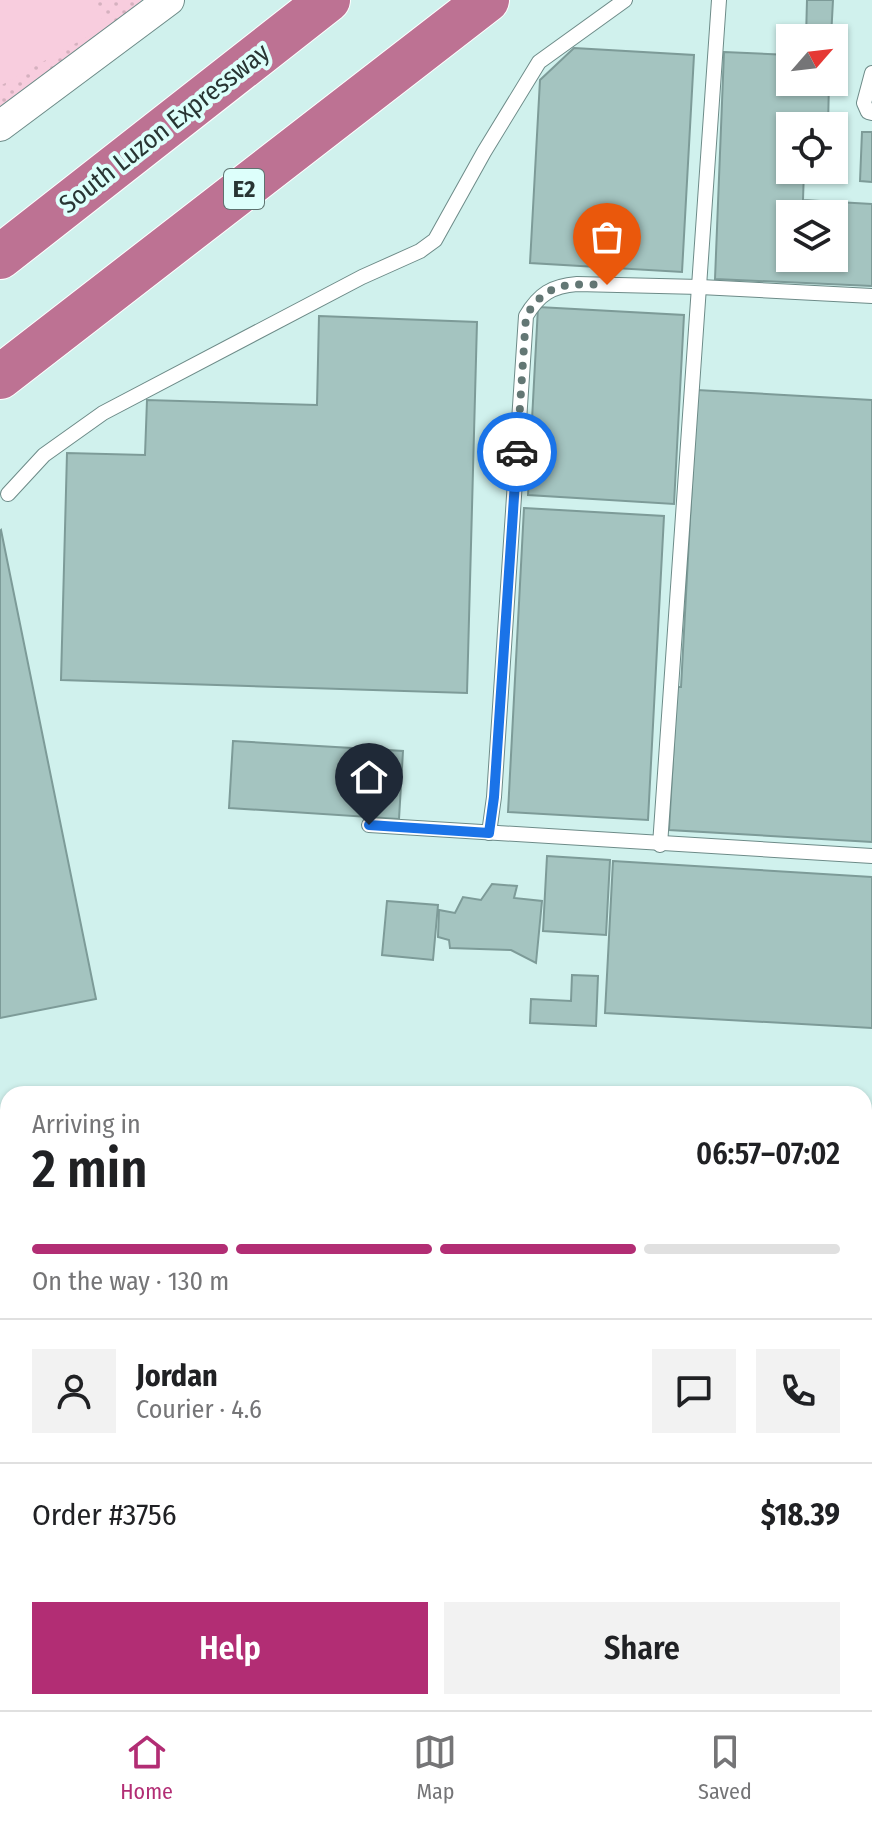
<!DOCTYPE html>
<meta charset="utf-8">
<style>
body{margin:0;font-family:"Fira Sans Condensed",sans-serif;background:#f2f2f2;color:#202124;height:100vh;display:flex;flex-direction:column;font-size:30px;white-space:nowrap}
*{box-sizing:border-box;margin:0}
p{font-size:26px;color:#757577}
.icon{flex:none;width:44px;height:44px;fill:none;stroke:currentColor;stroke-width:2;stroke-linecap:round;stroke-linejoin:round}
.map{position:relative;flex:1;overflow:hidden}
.details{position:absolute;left:0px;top:1086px;width:872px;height:624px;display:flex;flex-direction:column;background:#fff;border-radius:24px 24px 0 0;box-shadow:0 2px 6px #0004}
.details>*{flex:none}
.needle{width:52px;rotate:62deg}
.buttons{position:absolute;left:776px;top:24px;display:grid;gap:16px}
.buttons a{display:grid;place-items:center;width:72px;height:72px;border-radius:0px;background:#fff;box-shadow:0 2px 6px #0004;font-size:40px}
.pin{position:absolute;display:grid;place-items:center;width:68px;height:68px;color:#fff;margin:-82px -34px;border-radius:50% 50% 50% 0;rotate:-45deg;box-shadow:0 0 8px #0007}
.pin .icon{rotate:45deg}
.courier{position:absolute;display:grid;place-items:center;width:80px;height:80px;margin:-40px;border:6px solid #1a73e8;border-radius:50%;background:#fff;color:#222;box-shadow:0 2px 10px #0007}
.overview em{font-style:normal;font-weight:600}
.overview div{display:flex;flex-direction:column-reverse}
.overview{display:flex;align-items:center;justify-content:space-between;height:136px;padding:0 32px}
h1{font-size:52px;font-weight:600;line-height:60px}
.bar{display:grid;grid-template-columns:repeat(4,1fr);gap:12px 8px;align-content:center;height:96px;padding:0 32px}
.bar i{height:10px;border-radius:6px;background:#e0e0e0}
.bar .current{background:#b22d74}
.bar p{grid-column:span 4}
.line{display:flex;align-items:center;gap:20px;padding:0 32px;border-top:2px solid #e0e0e0}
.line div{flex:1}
.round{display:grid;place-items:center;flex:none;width:84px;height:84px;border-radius:0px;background:#f2f2f2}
.primary-button{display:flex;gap:16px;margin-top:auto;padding:16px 32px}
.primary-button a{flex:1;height:92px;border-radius:0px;background:#b22d74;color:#fff;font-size:32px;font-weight:600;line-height:92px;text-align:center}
.primary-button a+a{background:#f2f2f2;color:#202124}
.dock{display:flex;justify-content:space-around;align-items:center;height:112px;border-top:2px solid #e0e0e0;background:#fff;font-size:22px;color:#757577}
.dock a{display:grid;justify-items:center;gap:4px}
.dock .current{color:#b22d74}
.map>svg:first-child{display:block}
.grass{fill:url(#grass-dots)}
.garden{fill:#f8cdde}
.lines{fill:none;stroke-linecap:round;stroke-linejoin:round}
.river{stroke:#34a49b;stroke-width:48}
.building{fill:#a4c4c0;stroke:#7d9b98;stroke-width:2;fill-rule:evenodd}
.lane-casing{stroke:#6d8b88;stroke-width:16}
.street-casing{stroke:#6d8b88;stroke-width:32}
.secondary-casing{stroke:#6d8b88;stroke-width:44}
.highway-casing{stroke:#fff;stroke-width:46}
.lane{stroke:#fff;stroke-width:14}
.street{stroke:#fff;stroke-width:30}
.secondary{stroke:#ebd5df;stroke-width:42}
.highway{stroke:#bd7293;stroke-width:44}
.done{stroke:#637774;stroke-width:8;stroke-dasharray:0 14.4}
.route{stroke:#1a73e8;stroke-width:10}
.labels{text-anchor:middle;stroke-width:8;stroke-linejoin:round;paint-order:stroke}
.shield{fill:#ddfffb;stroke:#5e726f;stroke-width:2}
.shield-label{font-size:24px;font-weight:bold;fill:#283533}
.street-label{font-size:26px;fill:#283533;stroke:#ddfffb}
</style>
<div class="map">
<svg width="872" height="1710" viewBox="0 0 872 1710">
<defs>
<pattern id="grass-dots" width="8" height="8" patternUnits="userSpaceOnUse" patternTransform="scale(2)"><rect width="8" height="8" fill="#f8cdde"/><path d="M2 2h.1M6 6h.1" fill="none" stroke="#d5b1bf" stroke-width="1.8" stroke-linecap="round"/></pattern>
</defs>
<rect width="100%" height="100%" fill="#d0f1ed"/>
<path class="grass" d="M 0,0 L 141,0 L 142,2 L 0,109 Z"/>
<path class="garden" d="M 0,0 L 91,0 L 106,26 L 0,86 Z"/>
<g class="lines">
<g class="river">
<path d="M 864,1139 L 872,1138"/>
<path d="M 0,1197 L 8,1189"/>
</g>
</g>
<g class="building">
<path d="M 807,0 L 833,0 L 831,38 L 806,38 Z"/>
<path d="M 574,48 L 694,55 L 682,272 L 530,263 L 540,80 Z"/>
<path d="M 724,52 L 790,55 L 790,82 L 829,82 L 828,126 L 790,126 L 790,170 L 804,170 L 803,200 L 872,204 L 872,286 L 715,279 ZM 790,214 L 834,214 L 834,258 L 790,258 Z"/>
<path d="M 862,132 L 872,132 L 872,182 L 860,181 Z"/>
<path d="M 538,307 L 684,315 L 674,504 L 528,495 Z"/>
<path d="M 319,316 L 477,322 L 467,693 L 61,680 L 67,453 L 145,455 L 147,400 L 317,405 Z"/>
<path d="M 697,390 L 872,400 L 872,842 L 669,830 L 677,687 L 681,687 Z"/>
<path d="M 524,508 L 664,516 L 648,820 L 508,812 Z"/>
<path d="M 1,530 L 96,999 L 0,1018 L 0,531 Z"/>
<path d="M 233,741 L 403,751 L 399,819 L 229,808 Z"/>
<path d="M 547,856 L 610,860 L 606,935 L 543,931 Z"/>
<path d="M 613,861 L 872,877 L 872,1028 L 605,1013 Z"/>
<path d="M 492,884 L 517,886 L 514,898 L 542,901 L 536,963 L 511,950 L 450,948 L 449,940 L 438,937 L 439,910 L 455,913 L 463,897 L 481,900 Z"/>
<path d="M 387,901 L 438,905 L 433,960 L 382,955 Z"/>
<path d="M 572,975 L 598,976 L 596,1026 L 530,1023 L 531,999 L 571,1001 Z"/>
<path d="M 8,1366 L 8,1424 L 0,1427 L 0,1370 Z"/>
<path d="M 8,1424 L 8,1497 L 0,1475 L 0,1427 Z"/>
<path d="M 0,1507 L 8,1524 L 8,1539 L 0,1542 Z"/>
<path d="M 865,1578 L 872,1583 L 872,1640 L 864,1634 Z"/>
<path d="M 595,1702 L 659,1702 L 662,1710 L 599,1710 Z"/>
</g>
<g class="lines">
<g class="lane-casing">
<g id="lane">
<path d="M 872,73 L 864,103 L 868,112 L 872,113"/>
<path d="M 8,494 L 44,455 L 103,413 L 362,277 L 420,251 L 435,240 L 484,152 L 539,62 L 625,0"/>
<path d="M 369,825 L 872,856"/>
<path d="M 489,833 L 494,797 L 526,316 C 539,294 552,286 577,284 L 700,287 L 872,296"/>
<path d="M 660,845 L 719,0"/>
<path d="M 864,1473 L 872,1457"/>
</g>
</g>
<g class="street-casing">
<g id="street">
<path d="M 0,126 L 169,0"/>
<path d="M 573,1702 L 575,1710"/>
</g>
</g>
<g class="secondary-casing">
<g id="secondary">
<path d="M 864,1544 L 872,1550"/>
<path d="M 0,1706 L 10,1702"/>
</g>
</g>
<g class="highway-casing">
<g id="highway">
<path d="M 0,257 L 328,0"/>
<path d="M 0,377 L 487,0"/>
</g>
</g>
<use href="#lane" class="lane"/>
<use href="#street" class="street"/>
<use href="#secondary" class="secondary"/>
<use href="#highway" class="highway"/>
</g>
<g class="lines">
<path class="done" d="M 517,452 L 526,316 C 548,280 569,284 607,285"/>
<path class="route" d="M 369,825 L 489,833 L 494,797 L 517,452"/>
</g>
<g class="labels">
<rect class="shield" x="224" y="169" width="40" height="40" rx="6"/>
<g class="shield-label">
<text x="244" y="197">E2</text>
</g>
<g class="street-label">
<text transform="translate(164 128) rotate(-38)" y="9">South Luzon Expressway</text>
</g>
</g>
</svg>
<div class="buttons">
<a><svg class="needle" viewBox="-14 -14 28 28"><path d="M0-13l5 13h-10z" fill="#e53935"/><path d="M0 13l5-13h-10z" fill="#757577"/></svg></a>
<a><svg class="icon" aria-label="locate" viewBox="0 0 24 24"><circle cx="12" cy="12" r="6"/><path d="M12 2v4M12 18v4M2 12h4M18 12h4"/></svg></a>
<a><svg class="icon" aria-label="layers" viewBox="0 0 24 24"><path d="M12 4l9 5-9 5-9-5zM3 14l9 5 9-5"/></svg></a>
</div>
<div class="pin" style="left:607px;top:285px;background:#ea580c"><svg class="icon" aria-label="bag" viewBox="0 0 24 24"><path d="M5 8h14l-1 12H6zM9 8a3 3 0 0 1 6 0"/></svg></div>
<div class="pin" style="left:369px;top:825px;background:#1f2937"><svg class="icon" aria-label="home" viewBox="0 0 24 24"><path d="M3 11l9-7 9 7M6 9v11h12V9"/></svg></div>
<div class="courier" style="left:517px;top:452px"><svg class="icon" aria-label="car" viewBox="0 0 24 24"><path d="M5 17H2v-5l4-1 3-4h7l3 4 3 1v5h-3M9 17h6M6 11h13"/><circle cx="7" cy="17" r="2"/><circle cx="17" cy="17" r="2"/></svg></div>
<section class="details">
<div class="overview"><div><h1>2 min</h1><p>Arriving in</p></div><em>06:57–07:02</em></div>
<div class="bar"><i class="current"></i><i class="current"></i><i class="current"></i><i></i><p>On the way · 130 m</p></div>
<div class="line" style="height:144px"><a class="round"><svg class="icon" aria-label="person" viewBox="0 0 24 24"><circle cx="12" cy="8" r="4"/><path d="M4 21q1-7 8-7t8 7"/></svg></a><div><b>Jordan</b><p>Courier · 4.6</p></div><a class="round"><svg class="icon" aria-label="chat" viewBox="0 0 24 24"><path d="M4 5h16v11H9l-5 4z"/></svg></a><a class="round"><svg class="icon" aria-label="phone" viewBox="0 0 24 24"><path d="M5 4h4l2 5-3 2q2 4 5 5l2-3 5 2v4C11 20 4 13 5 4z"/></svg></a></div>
<div class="line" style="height:104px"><div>Order #3756</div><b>$18.39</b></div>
<div class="primary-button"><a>Help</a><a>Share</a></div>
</section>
</div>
<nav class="dock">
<a class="current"><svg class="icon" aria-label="home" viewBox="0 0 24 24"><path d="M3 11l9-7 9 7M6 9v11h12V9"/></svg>Home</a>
<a><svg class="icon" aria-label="map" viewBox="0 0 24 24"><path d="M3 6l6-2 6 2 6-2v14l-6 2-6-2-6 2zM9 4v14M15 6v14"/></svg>Map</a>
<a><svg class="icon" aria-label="saved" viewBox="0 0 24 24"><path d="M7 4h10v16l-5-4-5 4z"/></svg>Saved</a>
</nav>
